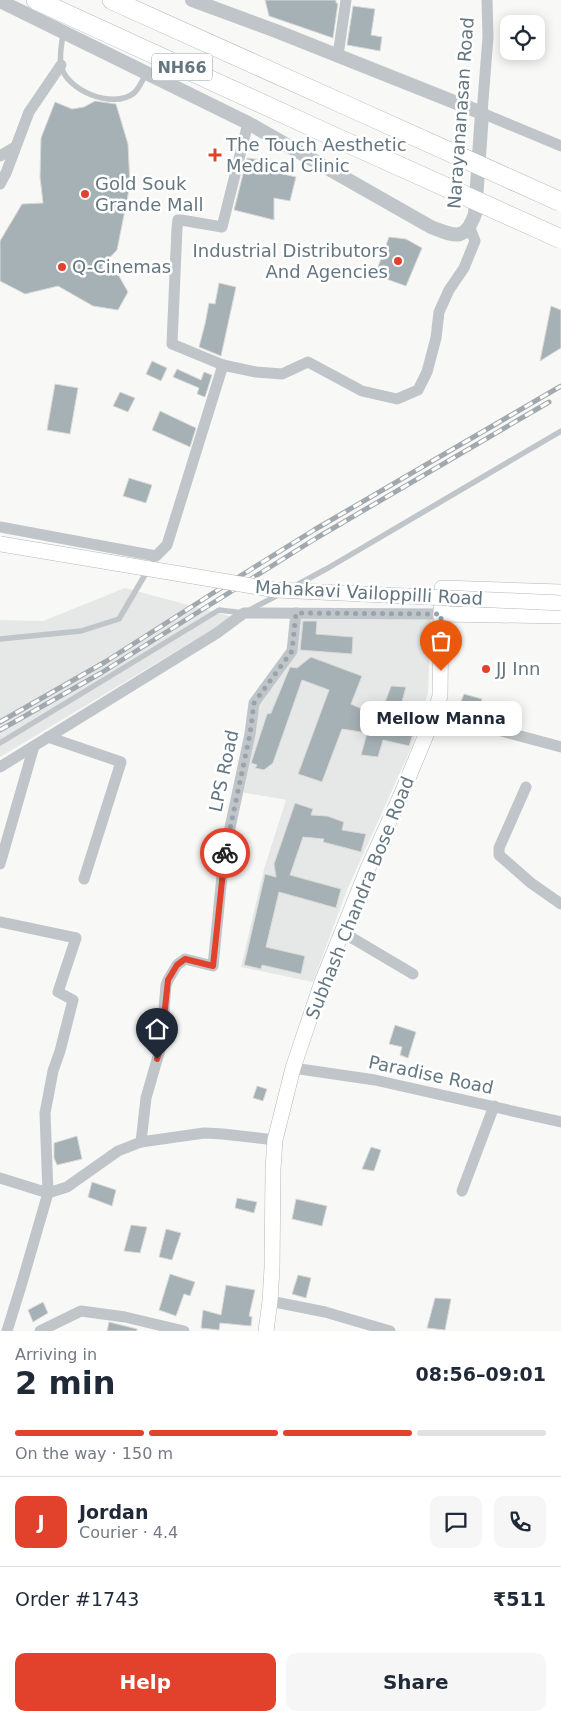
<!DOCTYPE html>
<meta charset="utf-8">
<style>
body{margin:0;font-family:"DejaVu Sans",sans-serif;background:#f6f6f7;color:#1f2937;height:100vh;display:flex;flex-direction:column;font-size:19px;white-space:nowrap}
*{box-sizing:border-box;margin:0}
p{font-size:16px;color:#747a83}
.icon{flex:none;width:28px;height:28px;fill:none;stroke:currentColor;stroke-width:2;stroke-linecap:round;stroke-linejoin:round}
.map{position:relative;height:1331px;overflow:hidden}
.side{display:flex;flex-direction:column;background:#fff;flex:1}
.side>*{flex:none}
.tools{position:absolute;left:500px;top:15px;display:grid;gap:10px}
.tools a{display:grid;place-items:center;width:45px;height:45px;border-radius:10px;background:#fff;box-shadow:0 2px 12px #0003;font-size:25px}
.pin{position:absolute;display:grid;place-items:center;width:42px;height:42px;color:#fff;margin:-51px -21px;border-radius:50% 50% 50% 0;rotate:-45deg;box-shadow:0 0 5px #0007}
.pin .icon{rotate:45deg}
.courier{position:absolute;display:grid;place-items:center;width:50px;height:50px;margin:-25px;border:4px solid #e2422c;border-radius:50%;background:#fff;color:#222;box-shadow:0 1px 6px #0007}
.bubble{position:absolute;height:35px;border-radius:10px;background:#fff;box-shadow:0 2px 12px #0003;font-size:16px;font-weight:600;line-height:35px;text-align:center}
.summary em{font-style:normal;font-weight:600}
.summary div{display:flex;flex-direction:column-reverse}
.summary{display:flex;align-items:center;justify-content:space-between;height:85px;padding:0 15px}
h1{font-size:32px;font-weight:600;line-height:38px}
.bar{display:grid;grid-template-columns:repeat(4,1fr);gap:8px 5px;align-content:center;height:60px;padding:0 15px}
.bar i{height:6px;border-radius:4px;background:#e0e1e3}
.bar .on{background:#e2422c}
.bar p{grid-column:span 4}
.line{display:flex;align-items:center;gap:12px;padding:0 15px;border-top:1px solid #e0e1e3}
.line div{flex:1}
.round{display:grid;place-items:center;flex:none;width:52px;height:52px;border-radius:10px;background:#f6f6f7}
.primary-button{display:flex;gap:10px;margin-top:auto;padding:10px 15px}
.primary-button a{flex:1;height:58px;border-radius:10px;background:#e2422c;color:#fff;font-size:20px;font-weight:600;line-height:58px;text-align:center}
.primary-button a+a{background:#f6f6f7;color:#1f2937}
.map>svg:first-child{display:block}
.built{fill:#e6e8e7}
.building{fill:#a6b1b5;stroke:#dadad8}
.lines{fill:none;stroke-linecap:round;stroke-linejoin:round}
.secondary-casing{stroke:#b2b9bd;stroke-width:16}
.trunk-casing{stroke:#b3b8bb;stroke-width:20}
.service{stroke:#bfc5c8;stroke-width:5.5}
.minor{stroke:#bfc5c8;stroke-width:11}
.tertiary{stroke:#bfc5c8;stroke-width:14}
.secondary{stroke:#fff;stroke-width:15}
.trunk{stroke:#fff;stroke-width:19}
.rail-casing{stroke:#a1a9ae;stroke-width:5}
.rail{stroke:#fff;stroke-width:3;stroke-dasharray:9;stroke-linecap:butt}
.secondary-bridge-casing{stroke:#b2b9bd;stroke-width:16;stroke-linecap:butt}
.trunk-bridge-casing{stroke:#b3b8bb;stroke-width:20;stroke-linecap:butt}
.secondary-bridge{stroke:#fff;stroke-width:15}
.trunk-bridge{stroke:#fff;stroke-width:19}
.done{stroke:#98a4aa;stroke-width:5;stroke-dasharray:0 9}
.route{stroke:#e2422c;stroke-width:6}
.poi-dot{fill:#e2422c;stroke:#fff;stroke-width:2}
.labels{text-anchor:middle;stroke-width:5;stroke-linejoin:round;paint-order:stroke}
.shield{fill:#fff;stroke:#92a0a7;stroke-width:1}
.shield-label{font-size:16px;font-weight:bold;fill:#647781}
.street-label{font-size:18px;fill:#647781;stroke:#fff}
.poi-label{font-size:18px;fill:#647781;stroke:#fff;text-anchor:start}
</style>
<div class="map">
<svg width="561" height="1331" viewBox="0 0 561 1331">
<rect width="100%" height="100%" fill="#f8f8f6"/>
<g class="built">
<path d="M 125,588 L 233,617 L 0,757 L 0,620 L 43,621 Z"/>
<path d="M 299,616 L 431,619 L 428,693 L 412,746 L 347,890 L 313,982 L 241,967 L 264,869 L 286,800 L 241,792 L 258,704 L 295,652 Z"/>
</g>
<g class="building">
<path d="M 265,0 L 336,0 L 336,3 L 338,3 L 333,38 L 269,16 Z"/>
<path d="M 353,6 L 375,9 L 371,35 L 382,37 L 380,51 L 347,45 Z"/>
<path d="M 95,101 L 116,104 L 128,144 L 130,185 L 117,250 L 101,267 L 119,276 L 128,292 L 118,310 L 93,306 L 58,286 L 25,294 L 0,281 L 0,241 L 22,204 L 43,203 L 40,177 L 41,138 L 55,102 L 72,109 L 84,107 Z"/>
<path d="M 247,158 L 269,161 L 266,170 L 296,177 L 290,201 L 274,198 L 274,220 L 234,210 Z"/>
<path d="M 389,237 L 406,239 L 422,248 L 406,286 L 375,275 Z"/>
<path d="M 219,283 L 236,287 L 221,356 L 199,347 L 205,324 L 209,303 L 215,304 Z"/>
<path d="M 551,306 L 561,310 L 561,348 L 540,361 Z"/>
<path d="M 152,361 L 167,368 L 161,381 L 146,374 Z"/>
<path d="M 177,369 L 201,380 L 204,372 L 212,375 L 205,397 L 197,394 L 199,388 L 173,377 Z"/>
<path d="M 55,384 L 78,388 L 70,434 L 47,430 Z"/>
<path d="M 120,392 L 135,398 L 128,412 L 113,406 Z"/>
<path d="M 160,411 L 196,428 L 190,447 L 152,430 Z"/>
<path d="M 129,478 L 152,485 L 146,503 L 123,496 Z"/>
<path d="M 303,621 L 317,621 L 316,634 L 353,637 L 352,654 L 300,650 Z"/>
<path d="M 311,657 L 362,676 L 351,704 L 371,713 L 376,701 L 384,705 L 391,686 L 406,687 L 400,709 L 407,716 L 418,719 L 409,746 L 383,740 L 378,757 L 361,755 L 367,733 L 342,729 L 322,782 L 298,774 L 329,690 L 302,680 L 273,763 L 264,770 L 255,768 L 257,765 L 251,763 L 253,757 L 267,714 L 271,713 L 290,667 L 297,668 Z"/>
<path d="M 464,694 L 482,699 L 477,717 L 457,711 Z"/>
<path d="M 295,803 L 313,809 L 311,815 L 327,816 L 344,822 L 342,830 L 366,834 L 361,852 L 323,842 L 324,839 L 303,837 L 290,875 L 341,889 L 336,908 L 279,892 L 266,947 L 305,956 L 301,974 L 262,965 L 261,969 L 244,965 L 265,874 L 276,877 L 274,864 Z"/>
<path d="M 395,1025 L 416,1032 L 408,1058 L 400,1055 L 402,1047 L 389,1044 Z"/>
<path d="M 257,1086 L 267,1089 L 263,1101 L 253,1098 Z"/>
<path d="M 77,1136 L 82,1159 L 57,1165 L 54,1158 L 54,1143 Z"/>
<path d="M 371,1147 L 381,1150 L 374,1171 L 362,1169 Z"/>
<path d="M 92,1182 L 116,1190 L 112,1206 L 88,1197 Z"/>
<path d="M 237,1198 L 257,1202 L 254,1213 L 235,1208 Z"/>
<path d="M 296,1199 L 327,1206 L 322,1226 L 292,1219 Z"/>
<path d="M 131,1225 L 147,1227 L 140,1253 L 124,1251 Z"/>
<path d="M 166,1229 L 181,1233 L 172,1260 L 159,1257 Z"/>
<path d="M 170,1274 L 195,1282 L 190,1296 L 184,1294 L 176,1316 L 159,1310 Z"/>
<path d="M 298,1275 L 311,1278 L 306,1298 L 292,1294 Z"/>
<path d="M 226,1285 L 255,1290 L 249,1316 L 252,1317 L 251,1326 L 220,1323 L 219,1330 L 201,1328 L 203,1310 L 221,1315 Z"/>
<path d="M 435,1298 L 451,1299 L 445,1330 L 427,1328 Z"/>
<path d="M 43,1302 L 48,1313 L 33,1322 L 28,1310 Z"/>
<path d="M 109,1322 L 137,1329 L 137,1331 L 107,1331 Z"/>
</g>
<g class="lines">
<g class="secondary-casing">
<g id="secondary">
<path d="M 561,592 L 442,588 L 441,614 L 561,616"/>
<path d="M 266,1331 L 270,1301 L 272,1268 L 273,1169 L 275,1140 L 293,1068 L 322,982 L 368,868 L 402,793 L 435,713 L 440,696 L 441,614"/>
</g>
</g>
<g class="trunk-casing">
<g id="trunk">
<path d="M 36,0 L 328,134"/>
<path d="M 112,0 L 343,104"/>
</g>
</g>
<g class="service">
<path d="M 63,34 C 62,43 59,55 61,65 C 65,90 113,110 134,93 C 139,89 143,79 146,74"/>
<path d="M 293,587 L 328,568 L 561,431"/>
<path d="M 0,639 L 81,631 L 119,619 L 156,556"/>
<path d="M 0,743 L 219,610 L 244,613 L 280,594"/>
</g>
<g class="minor">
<path d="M 487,0 L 488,37 L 482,113 L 561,146"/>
<path d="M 338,55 L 346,0"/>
<path d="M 0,156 L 15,147"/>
<path d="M 0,184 L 6,173 L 29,112 L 61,65"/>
<path d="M 223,365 L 172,344 L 177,228 L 178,220 L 181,220 L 222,227 L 248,123"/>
<path d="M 0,527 L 156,556 L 167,545 L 223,365 L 256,372 L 282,374 L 308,362 L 362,391 L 397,399 L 418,390 L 427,372 L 436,338 L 439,312 L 449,290 L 464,268 L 475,241 L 470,228"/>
<path d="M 435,713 L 561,747"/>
<path d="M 48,737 L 121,762 L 84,879"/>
<path d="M 0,767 L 217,633 L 244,613 L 441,614"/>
<path d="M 526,787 L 499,848 L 499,855 L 531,883 L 561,904"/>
<path d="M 0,864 L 34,746"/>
<path d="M 0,922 L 76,938 L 58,992 L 73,1000 L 60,1051 L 53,1071 L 45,1113 L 48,1193 L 21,1286 L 7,1331"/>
<path d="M 342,932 L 413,974"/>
<path d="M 293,1068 L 375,1080 L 561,1122"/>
<path d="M 141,1142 L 146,1098 L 161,1046 L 166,985 L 168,980 L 177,965 L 185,959 L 213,966 L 224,856 L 250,734 L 254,703 L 292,651 L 296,613"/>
<path d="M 0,1178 L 48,1193 L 67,1187 L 118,1151 L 141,1142 L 204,1133 L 223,1134 L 275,1140"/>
<path d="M 462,1191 L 494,1106"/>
<path d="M 270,1301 L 325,1312 L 390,1331"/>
<path d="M 40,1331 L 81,1311 L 125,1317 L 184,1331"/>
</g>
<path class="tertiary" d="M 0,1 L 248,123 L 431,227 C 455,236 465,242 475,214 L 482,113 L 276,31 L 192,0"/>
<use href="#secondary" class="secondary"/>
<use href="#trunk" class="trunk"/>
<g class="rail-casing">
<g id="rail">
<path d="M 0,722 L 105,662 L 221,588 L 314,530 L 561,386"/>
<path d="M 0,730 L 101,673 L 318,537 L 549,402"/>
</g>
</g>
<use href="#rail" class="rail"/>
<g class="secondary-bridge-casing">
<path id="secondary-bridge" d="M 0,544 L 276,590 L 561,603"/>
</g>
<g class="trunk-bridge-casing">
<g id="trunk-bridge">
<path d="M 343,104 L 561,202"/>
<path d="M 328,134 L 561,239"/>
</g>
</g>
<use href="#secondary-bridge" class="secondary-bridge"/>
<use href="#trunk-bridge" class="trunk-bridge"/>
</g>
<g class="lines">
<path class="done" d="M 225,853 L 250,734 L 254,703 L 292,651 L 296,613 L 441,614 L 441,671"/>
<path class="route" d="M 157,1059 L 161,1046 L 168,980 L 177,965 L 185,959 L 213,966 L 225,853"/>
</g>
<g class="poi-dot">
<path d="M212.5 147.5h5v5h5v5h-5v5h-5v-5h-5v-5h5z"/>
<circle cx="85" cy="194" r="5"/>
<circle cx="398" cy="261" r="5"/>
<circle cx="62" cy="267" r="5"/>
<circle cx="486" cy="669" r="5"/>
</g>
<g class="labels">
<rect class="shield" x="152" y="53.5" width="60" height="27" rx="4"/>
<g class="shield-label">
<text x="182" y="73">NH66</text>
</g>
<g class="street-label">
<text transform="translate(461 113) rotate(-86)" y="6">Narayananasan Road</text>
<text transform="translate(369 593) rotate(3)" y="6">Mahakavi Vailoppilli Road</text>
<text transform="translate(224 771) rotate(-78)" y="6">LPS Road</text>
<text transform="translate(360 898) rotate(-68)" y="6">Subhash Chandra Bose Road</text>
<text transform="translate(431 1075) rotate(12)" y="6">Paradise Road</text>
</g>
<g class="poi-label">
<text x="226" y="151">The Touch Aesthetic<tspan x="226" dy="21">Medical Clinic</tspan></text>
<text x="95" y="190">Gold Souk<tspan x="95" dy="21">Grande Mall</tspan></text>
<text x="388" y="257" text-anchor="end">Industrial Distributors<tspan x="388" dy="21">And Agencies</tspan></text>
<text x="72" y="273">Q-Cinemas</text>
<text x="496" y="675">JJ Inn</text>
</g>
</g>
</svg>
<div class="tools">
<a><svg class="icon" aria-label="locate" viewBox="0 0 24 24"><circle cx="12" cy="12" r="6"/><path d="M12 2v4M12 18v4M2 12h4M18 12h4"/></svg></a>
</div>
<div class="pin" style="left:441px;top:671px;background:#ea580c"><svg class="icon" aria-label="bag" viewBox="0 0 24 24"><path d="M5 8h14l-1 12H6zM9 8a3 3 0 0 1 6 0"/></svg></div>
<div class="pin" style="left:157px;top:1059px;background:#1f2937"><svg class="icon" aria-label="home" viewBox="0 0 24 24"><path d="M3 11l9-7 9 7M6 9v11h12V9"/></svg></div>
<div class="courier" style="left:225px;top:853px"><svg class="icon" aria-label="bike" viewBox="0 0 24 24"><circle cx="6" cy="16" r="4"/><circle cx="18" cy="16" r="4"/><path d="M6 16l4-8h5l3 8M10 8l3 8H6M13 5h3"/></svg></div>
<div class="bubble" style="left:360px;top:701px;width:162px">Mellow Manna</div>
</div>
<section class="side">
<div class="summary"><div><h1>2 min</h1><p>Arriving in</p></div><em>08:56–09:01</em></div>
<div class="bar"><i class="on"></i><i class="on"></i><i class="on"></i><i></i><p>On the way · 150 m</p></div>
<div class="line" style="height:90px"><b class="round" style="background:#e2422c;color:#fff">J</b><div><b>Jordan</b><p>Courier · 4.4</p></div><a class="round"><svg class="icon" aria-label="chat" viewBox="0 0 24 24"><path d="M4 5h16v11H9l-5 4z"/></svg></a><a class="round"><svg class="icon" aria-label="phone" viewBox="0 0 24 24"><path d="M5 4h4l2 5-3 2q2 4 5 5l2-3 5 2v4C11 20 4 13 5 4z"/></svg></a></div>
<div class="line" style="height:65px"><div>Order #1743</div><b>₹511</b></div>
<div class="primary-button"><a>Help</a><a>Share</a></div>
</section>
